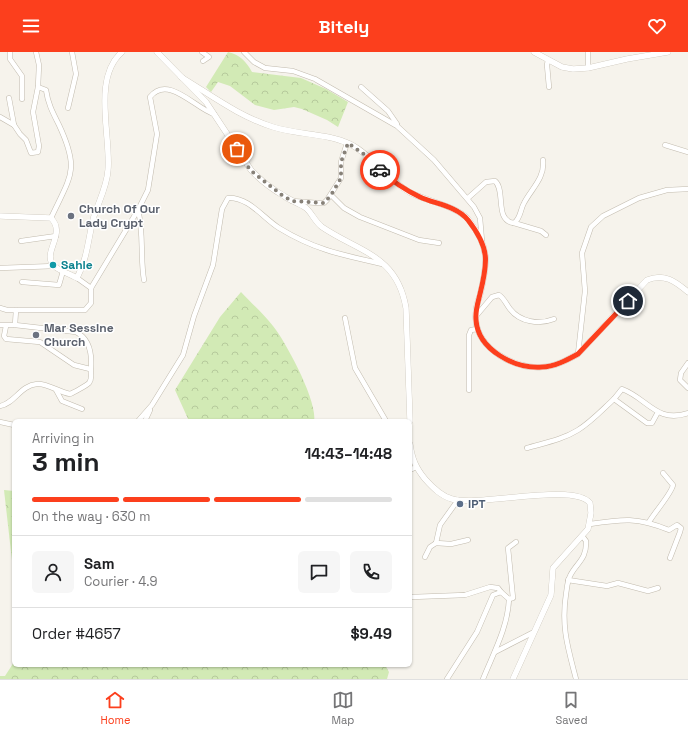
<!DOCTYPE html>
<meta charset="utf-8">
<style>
body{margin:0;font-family:"Space Grotesk",sans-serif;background:#f6f6f6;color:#202124;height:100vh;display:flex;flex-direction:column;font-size:15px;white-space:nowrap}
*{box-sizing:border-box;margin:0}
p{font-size:13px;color:#757577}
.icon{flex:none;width:22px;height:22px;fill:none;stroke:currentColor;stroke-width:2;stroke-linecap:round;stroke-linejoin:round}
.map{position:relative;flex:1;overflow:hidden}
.details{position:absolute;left:12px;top:367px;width:400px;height:248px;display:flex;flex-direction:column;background:#fff;border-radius:6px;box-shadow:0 1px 3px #0004}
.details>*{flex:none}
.pin{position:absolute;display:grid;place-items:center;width:34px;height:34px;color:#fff;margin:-17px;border:2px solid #fff;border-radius:50%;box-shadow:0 1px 4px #0007}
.courier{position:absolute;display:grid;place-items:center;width:40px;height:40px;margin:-20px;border:3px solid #fc3f1d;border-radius:50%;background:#fff;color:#222;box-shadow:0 1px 5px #0007}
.overview em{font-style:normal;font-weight:700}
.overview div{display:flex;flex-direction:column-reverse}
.overview{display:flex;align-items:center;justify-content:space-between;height:68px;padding:0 20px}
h1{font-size:26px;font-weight:700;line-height:30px}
.bar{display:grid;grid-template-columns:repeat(4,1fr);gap:6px 4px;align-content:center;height:48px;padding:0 20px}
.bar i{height:5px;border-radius:3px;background:#e0e0e0}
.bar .current{background:#fc3f1d}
.bar p{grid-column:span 4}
.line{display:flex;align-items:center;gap:10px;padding:0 20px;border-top:1px solid #e0e0e0}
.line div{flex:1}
.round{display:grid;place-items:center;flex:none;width:42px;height:42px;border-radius:6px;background:#f6f6f6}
header{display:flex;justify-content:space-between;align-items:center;height:52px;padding:0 20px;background:#fc3f1d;color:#fff;font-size:18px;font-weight:700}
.dock{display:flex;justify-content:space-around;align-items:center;height:56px;border-top:1px solid #e0e0e0;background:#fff;font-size:11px;color:#757577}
.dock a{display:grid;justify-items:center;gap:2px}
.dock .current{color:#fc3f1d}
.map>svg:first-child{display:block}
.forest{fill:url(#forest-crowns)}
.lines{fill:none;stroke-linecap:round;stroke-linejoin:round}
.minor-casing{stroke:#c2bbae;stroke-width:5.5}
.tertiary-casing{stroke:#c2bbae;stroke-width:6}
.minor{stroke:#fff;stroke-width:4.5}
.tertiary{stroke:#fff;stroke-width:5.5}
.done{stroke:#878178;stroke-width:4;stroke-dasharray:0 7.2}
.route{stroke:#fc3f1d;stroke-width:5}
.worship-dot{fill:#6b7280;stroke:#fff;stroke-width:1.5}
.culture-dot{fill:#0f9aa8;stroke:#fff;stroke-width:1.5}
.service-dot{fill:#5c6f8a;stroke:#fff;stroke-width:1.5}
.labels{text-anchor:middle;stroke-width:3;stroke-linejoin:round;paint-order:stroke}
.worship-label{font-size:12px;font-weight:bold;fill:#5b616d;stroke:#fff;text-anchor:start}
.culture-label{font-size:12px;font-weight:bold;fill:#0d838f;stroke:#fff;text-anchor:start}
.service-label{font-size:12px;font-weight:bold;fill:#4e5e75;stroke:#fff;text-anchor:start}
</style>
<header><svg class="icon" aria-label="menu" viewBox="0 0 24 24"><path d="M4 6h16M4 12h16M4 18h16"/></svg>Bitely<svg class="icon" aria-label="heart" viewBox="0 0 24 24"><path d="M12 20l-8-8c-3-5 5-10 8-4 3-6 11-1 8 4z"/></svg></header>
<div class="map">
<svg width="688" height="627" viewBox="0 0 688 627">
<defs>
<pattern id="forest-crowns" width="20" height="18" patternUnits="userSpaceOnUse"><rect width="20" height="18" fill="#d2eab5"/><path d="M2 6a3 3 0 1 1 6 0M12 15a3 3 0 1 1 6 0" fill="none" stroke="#b6ca9c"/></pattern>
</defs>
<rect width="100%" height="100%" fill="#f6f3ec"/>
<g class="forest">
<path d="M 228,0 C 240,3 246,9 252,20 L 301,26 L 326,37 L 348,50 L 338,75 L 327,68 L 302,57 L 294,55 L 274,58 L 255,53 L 230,34 L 218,30 L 211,40 L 206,35 Z"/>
<path d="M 241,240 C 251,251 264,262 273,274 C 286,290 318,350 314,369 L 189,369 L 175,338 L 220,265 Z"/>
<path d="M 4,438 L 14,439 L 14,526 Z"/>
<path d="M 14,610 L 14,613 L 385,613 L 389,620 L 387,627 L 0,627 L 0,624 L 5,624 Z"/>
</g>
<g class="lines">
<g class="minor-casing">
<g id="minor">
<path d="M 10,0 L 10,7 L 22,24 L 22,47"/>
<path d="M 36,0 L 39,13 L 38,35 L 46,38 C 48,52 53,61 59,73 C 80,118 71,123 51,166"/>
<path d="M 202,0 L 209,5 L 203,9"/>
<path d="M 244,0 L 254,10 L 265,16 L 293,19 L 315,27 L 397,74 L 434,108 L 474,155 L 480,166 L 482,189"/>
<path d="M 588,0 L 588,16"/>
<path d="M 548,8 L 547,13 L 549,35"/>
<path d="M 361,35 L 388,59 L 397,72"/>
<path d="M 9,46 L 14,73"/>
<path d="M 68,56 L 76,22 L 72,0"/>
<path d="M 0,65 L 14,73 L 20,82 L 26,88 L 31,101 L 38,100 L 39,94 L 33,60 L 38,35"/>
<path d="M 665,93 L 688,100"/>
<path d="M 331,143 L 344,156 L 360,165 L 419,188 L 439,191"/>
<path d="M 468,146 L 486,130 L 495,129 C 506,138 494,169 514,171 C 521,166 520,158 524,151 C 532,136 545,126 543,108"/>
<path d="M 292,149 L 318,151 L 324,151 L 327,148 L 341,126 L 341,110 L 347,91"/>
<path d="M 138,158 C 144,181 140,205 144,228"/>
<path d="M 514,171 L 541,179 L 546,183"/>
<path d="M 21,189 L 56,184"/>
<path d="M 0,216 L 55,214"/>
<path d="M 22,230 L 59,233 L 63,219"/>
<path d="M 91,236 L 138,158 L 148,138 L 157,82 L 150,45 C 168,22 196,57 214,62"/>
<path d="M 0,256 L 7,258 L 85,258 L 91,251 L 91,236 L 77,226"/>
<path d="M 476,264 L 492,245 L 499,243 C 504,246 506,252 510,257 C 520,270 539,273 554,267"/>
<path d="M 345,266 L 355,316 L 386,369"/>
<path d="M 0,273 L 15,273 L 16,258"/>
<path d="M 6,274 L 4,284 L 6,287 L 40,290 L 74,313 L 90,317"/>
<path d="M 578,302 L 585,239 L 582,201 L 591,175 L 603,164 L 639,146 L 667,138 L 688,137"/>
<path d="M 688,311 L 681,321 L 680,328 L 688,336"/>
<path d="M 56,338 L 62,349 L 82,357"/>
<path d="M 469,338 L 469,283 L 471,278 L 477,277"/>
<path d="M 0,354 C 14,352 21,333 37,332 C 48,331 58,340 70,342 C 73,341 87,333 89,331 C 93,326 90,322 91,316 C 92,302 90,287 76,280 L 15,273"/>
<path d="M 658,360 L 652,371 L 647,371 L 614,347 L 622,337 C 647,346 657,372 688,361"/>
<path d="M 138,369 L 152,353 L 183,303 L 194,264 L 213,213 L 222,157 L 228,146 C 249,145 263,166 279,176 C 315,198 342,203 383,212"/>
<path d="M 145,369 L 150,358"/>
<path d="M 0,370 L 14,373"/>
<path d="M 527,396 C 544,391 562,388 578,378 C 591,370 602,358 614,347"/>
<path d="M 410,418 L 416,415"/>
<path d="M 649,470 C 654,461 672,441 673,433 L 663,421"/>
<path d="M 590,472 C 623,467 637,465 669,478 L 677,473 L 681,476 L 680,480 L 670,506"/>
<path d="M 436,491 L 451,492 L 468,488"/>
<path d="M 425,505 L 430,495 L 436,491 L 440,473 L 458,448"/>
<path d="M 568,528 L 607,534 L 618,531 L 648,539 L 658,536"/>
<path d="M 412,545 L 465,543 L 490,535 L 498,536 L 501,540"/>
<path d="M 509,547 L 513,546 L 508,496 L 516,490"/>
<path d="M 495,600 L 534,580"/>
<path d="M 447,627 L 477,580 L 493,543 L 501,540 L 509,547 C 508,575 493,602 483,627"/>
<path d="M 576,627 C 568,596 561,575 566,542 C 567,537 567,530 570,524 C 576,511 587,508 586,489 L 583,485"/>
</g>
</g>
<g class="tertiary-casing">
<g id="tertiary">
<path d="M 157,0 L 206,50 L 251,118 C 260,128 272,137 284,144 C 291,149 299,151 306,156 C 312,161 315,170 322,175 C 359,200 397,203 406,256 L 410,369"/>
<path d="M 534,0 L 562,15 L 573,17 L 588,16 L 627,7 L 668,0"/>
<path d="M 181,25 C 211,43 240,65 273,75 C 298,83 326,81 350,92 C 371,102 387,128 411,141 C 427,149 456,154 468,167 C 490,195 488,210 480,243 C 477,251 475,260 476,269 C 479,298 515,317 542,315 C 554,315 567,308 578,302 L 647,228 C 664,221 675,229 688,240"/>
<path d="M 0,164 L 51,166 C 67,182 41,201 54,214 C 60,219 70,222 77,226 C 88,205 88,186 94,164 C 99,149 107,134 108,118 C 111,83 92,26 122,0"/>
<path d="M 410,392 C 412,407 416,416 425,427 C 433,436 441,444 452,447 C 479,455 574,430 590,451 L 591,461 L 588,477 L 553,516 L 551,543 L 513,627"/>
</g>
</g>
<use href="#minor" class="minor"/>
<use href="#tertiary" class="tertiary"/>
</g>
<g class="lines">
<path class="done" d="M 237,97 L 250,118 L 283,144 L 292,149 L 324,151 L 331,143 L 341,126 L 341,110 L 348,91 L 365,103 L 380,118"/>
<path class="route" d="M 380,118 C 392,129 405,138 420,145 C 435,152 457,154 468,168 C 490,196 488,210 480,242 C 478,250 475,259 476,268 C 478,298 515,317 542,315 C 554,315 567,308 578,302 L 628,249"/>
</g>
<g class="worship-dot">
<circle cx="71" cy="164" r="4"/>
<circle cx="36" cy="283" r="4"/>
</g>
<circle class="culture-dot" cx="53" cy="213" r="4"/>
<circle class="service-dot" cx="460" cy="452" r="4"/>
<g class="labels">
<g class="worship-label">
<text x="79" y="161">Church Of Our<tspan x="79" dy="14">Lady Crypt</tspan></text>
<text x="44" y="280">Mar Sessine<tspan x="44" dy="14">Church</tspan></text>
</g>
<g class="culture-label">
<text x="61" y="217">Sahle</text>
</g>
<g class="service-label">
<text x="468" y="456">IPT</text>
</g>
</g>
</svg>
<div class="pin" style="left:237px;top:97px;background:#ea580c"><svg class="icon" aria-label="bag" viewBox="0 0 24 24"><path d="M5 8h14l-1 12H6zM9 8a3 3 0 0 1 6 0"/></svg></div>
<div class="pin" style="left:628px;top:249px;background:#1f2937"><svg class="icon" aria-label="home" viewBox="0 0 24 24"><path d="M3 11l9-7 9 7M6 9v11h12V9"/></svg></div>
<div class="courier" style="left:380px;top:118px"><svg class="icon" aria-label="car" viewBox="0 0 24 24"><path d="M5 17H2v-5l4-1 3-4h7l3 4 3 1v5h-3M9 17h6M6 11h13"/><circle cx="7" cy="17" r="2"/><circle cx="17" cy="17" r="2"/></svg></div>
<section class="details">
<div class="overview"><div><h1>3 min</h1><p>Arriving in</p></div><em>14:43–14:48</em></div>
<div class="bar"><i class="current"></i><i class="current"></i><i class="current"></i><i></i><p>On the way · 630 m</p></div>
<div class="line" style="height:72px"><a class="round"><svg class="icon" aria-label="person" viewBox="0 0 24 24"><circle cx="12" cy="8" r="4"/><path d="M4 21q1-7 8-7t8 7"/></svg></a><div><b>Sam</b><p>Courier · 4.9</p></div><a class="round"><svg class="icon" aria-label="chat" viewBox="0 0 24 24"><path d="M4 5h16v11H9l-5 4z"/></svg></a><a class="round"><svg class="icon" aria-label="phone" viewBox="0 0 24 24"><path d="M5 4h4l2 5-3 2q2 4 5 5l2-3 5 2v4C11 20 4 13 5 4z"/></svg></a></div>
<div class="line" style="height:52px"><div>Order #4657</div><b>$9.49</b></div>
</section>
</div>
<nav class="dock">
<a class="current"><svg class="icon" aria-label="home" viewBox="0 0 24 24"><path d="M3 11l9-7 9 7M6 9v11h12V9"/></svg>Home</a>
<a><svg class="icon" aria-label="map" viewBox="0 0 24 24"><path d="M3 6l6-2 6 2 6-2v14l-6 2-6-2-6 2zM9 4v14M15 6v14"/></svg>Map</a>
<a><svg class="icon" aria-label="saved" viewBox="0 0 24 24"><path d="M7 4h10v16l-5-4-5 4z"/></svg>Saved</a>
</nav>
